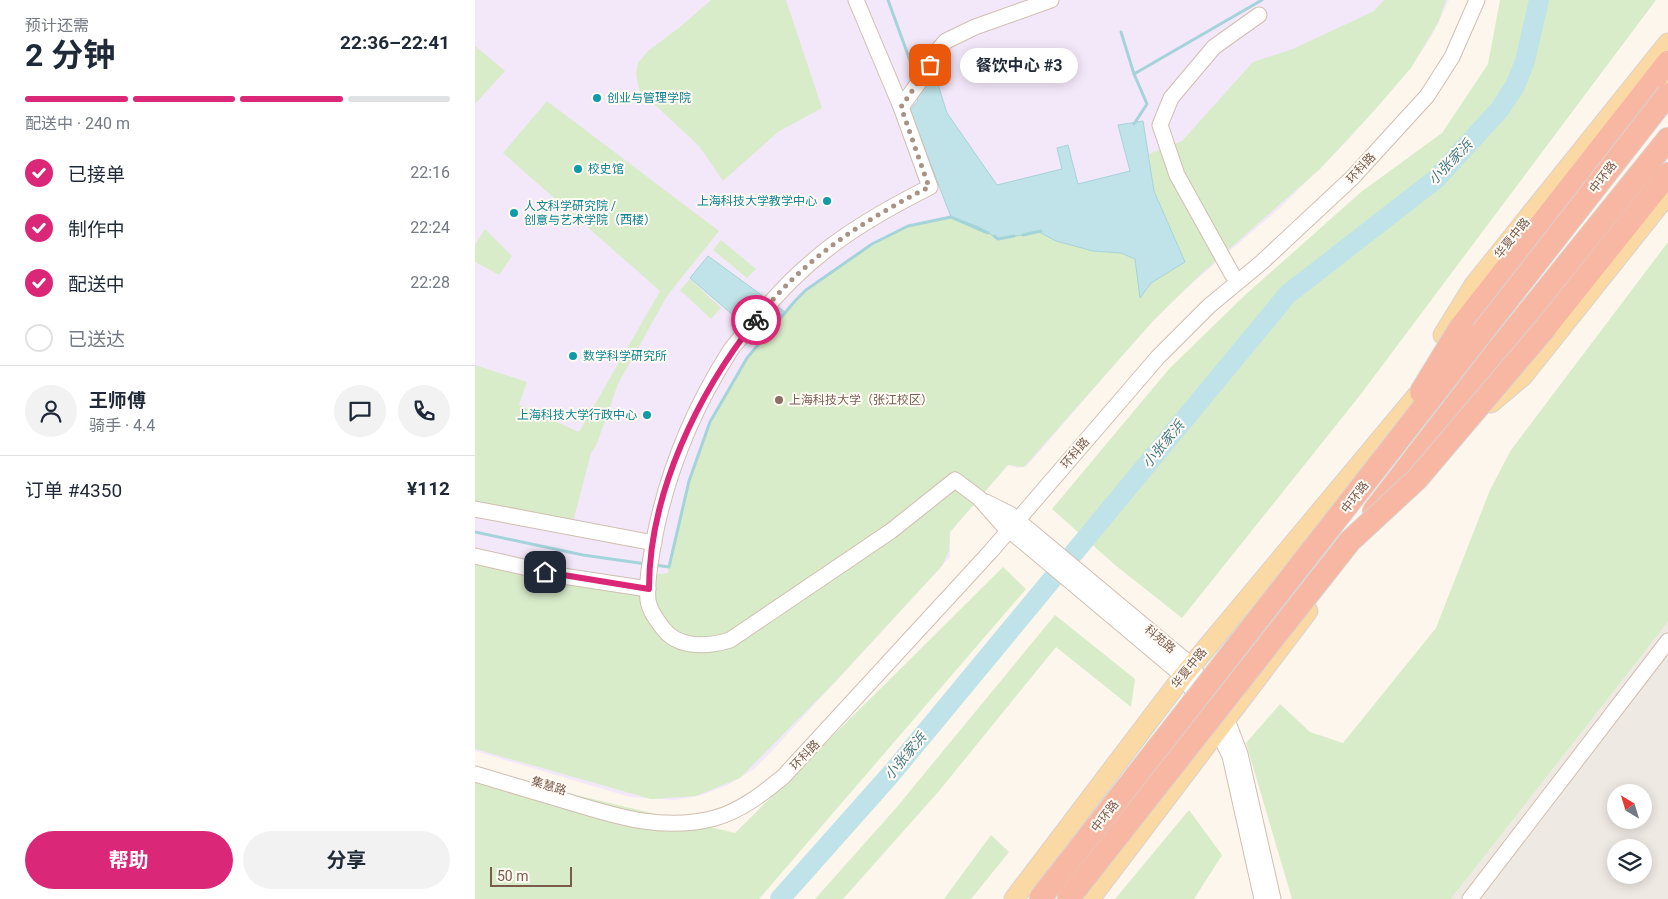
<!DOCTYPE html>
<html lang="zh">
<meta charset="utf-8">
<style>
body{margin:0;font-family:Roboto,"Noto Sans SC",sans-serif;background:#f2f2f3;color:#1f2937;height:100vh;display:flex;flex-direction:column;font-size:19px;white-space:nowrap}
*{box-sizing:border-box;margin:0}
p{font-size:16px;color:#747a83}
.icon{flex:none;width:28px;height:28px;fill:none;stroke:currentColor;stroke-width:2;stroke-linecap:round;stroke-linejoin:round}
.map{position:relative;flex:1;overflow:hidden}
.details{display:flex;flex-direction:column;background:#fff;width:475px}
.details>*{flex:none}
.needle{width:32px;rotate:322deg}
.buttons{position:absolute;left:1132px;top:784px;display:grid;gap:10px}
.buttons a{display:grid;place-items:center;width:45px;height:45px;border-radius:50%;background:#fff;box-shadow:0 2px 12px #0003;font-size:25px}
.scale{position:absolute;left:15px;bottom:12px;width:82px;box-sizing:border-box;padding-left:5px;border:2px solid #7a5c4d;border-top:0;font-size:14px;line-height:18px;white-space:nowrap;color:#7a5c4d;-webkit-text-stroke:4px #fffaf3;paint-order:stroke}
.pin{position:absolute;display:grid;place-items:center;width:42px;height:42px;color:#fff;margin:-21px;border-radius:10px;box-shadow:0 2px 8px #0006}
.courier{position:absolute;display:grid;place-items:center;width:50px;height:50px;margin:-25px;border:4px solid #db2777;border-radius:50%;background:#fff;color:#222;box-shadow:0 1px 6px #0007}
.bubble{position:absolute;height:35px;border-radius:18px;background:#fff;box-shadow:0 2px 12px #0003;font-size:16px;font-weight:700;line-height:35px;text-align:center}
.head em{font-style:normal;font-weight:700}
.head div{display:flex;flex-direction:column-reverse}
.head{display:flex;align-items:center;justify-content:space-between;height:85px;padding:0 25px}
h1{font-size:32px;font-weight:700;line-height:38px}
.bar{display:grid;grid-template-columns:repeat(4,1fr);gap:8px 5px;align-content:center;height:60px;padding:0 25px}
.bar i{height:6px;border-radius:4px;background:#e0e1e3}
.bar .on{background:#db2777}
.bar p{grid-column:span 4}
.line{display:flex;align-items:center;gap:12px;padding:0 25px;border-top:1px solid #e0e1e3}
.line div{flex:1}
.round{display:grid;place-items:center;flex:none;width:52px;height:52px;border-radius:26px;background:#f2f2f3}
ol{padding:0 25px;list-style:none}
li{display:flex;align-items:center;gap:15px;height:55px}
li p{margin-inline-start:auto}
li .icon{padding:5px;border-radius:50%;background:#db2777;color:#fff;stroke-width:4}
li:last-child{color:#747a83}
li i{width:28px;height:28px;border:2px solid #e0e1e3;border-radius:50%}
.cta{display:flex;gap:10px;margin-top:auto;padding:10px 25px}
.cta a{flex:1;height:58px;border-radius:30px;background:#db2777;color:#fff;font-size:20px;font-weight:700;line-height:58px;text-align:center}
.cta a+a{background:#f2f2f3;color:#1f2937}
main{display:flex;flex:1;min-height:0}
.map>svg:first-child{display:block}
.industrial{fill:#efe9e4;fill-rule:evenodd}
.education{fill:#f3e8fa}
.green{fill:#d8ecc9}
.water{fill:#bfe3e8;stroke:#a5d3da}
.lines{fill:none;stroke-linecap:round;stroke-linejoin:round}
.stream{stroke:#a5d3da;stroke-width:3}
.river{stroke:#bfe3e8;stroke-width:20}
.minor-casing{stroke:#d1beb0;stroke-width:17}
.major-casing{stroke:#dad1cd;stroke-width:21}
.highway-casing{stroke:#dad1cd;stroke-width:24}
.minor{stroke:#fff;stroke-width:15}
.major{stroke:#fbd9a5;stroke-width:19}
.highway{stroke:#f7b7a3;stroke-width:22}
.highway-bridge-casing{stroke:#dad1cd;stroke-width:24;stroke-linecap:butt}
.highway-bridge{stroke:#f7b7a3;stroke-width:22}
.done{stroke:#a89285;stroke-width:5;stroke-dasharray:0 9}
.route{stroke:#db2777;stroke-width:6}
.culture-dot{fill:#0f9aa8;stroke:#fffaf3;stroke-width:2}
.education-dot{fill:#8d6e63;stroke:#fffaf3;stroke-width:2}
.labels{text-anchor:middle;stroke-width:4;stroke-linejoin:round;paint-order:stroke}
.culture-label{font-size:12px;fill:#0d838f;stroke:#fffaf3;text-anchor:start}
.street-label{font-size:12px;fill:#7a5c4d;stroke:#fffaf3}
.education-label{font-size:12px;fill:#785e54;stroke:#fffaf3;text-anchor:start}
.water-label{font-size:14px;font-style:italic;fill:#437c86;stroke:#fffaf3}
</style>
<main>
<section class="details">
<div class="head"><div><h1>2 分钟</h1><p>预计还需</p></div><em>22:36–22:41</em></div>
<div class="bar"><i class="on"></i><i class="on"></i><i class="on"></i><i></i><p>配送中 · 240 m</p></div>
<ol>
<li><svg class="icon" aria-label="check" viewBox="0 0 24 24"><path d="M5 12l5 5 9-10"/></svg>已接单<p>22:16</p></li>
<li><svg class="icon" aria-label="check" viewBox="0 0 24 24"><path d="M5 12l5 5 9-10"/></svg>制作中<p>22:24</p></li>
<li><svg class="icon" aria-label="check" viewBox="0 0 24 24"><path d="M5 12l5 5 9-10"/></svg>配送中<p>22:28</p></li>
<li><i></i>已送达</li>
</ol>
<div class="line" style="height:90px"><a class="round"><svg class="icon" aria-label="person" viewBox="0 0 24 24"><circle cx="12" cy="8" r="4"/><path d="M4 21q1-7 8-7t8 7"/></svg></a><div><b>王师傅</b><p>骑手 · 4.4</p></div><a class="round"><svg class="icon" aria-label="chat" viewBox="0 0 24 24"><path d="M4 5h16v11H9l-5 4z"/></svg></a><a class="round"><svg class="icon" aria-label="phone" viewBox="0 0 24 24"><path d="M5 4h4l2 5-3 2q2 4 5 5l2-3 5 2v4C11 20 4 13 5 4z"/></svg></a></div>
<div class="line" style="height:65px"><div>订单 #4350</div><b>¥112</b></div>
<div class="cta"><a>帮助</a><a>分享</a></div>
</section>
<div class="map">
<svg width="1193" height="899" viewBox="0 0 1193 899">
<rect width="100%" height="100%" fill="#fdf6ec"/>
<path class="industrial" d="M 1193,622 L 1193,899 L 976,899 ZM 1141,792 L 1169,792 L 1169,820 L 1141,820 ZM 1141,848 L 1169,848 L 1169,875 L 1141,875 Z"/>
<path class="education" d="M 0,0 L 974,0 L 956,37 L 938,64 L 873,140 L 805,208 L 699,299 L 664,336 L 552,466 L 543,468 L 533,465 L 475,532 L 475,557 L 296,752 L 279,769 L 253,785 L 227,795 L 200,800 L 155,797 L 0,751 Z"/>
<g class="green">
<path d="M 236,0 L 311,0 L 347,108 L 303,132 L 248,181 L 224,146 L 164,90 L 161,74 L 163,63 L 173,51 L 205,27 Z"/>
<path d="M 909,0 L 971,0 L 964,21 L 936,68 L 898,112 L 845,169 L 726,274 L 678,321 L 549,467 L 533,465 L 475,532 L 474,551 L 467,566 L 360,682 L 265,778 L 221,796 L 176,799 L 0,749 L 0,557 L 173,589 L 174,575 L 193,573 C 194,554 201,533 206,514 C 232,402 295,301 397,246 C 420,233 448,217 475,218 C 491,218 510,231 523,239 L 564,232 L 581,241 L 618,251 L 646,253 L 660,259 L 665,298 L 676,283 L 710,262 L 679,191 L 674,154 L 707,141 L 778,62 L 818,49 L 899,11 Z"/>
<path d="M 1025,0 L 1181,0 L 886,394 L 707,618 L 640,565 L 577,509 L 694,369 L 769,296 L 886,192 L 967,133 L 1013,64 Z"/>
<path d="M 0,46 L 30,71 L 0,104 Z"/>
<path d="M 72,101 L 244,231 L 192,296 L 143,384 L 121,446 L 116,453 L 97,526 L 0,509 L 0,365 L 52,382 L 44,405 L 104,432 L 185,291 L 28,153 Z"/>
<path d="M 10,229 L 37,256 L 24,275 L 0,262 L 0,245 Z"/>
<path d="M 246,240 L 281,269 L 272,278 L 238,250 Z"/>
<path d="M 1193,242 L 1193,622 L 976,899 L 817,899 L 771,743 L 805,704 L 835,732 L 868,743 L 961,628 L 1015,490 L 1036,450 Z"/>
<path d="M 215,279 L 246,308 L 236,319 L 205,290 Z"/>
<path d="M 528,567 L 551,589 L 284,899 L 0,899 L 0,771 L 260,833 Z"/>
<path d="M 580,615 L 660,679 L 656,707 L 581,647 L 464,791 L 368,899 L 340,899 L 421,808 Z"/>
<path d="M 714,810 L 747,855 L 719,899 L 640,899 Z"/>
<path d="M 516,835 L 534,852 L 496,899 L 469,899 Z"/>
</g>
<g class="water">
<path d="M 453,75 L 460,75 L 472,113 L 522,185 L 587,169 L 582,148 L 593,145 L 603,184 L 655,171 L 643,125 L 668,121 L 679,191 L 710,262 L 676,283 L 665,298 L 660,259 L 646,253 L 618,251 L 581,241 L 564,232 L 523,239 L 504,227 L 476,217 L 435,110 L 443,101 L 440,95 Z"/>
<path d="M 233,256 L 310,312 L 287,340 L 215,278 Z"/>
</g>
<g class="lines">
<g class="stream">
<path d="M 413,0 L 441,77"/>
<path d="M 646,32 L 659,74"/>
<path d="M 659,124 L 672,104 L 659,74 L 787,0"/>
<path d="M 548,235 L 566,231"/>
<path d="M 519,236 L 523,239 L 539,236"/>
<path d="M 0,532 L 108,555 L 171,564"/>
<path d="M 180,565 L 194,567 L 214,481 L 235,422 L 272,358 L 320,301 L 331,290 L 397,244 L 433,226 L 476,217 L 513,233"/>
</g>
<path class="river" d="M 305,899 L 416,774 L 813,294 L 961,179 L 1025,109 L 1040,86 L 1050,61 L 1064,0"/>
<g class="minor-casing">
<g id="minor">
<path d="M 381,0 L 426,107 L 455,187 C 381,224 328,259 277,325 C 270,333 261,342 255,351 C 218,409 192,472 179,540 C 176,559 171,580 173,600 C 174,610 181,619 187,627 C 202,649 233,647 255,640 L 416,531 L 480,480 L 504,498 L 527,524 L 708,676 L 726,704"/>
<path d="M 426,107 L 452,71 L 462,51 L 471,41 L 500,27 L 576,0"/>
<path d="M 757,274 L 702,175 L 685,125 L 696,98 L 739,47 L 784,15"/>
<path d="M 511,502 L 535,514 L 716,665 L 752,720 L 765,754 L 798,899"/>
<path d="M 0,509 L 179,543"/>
<path d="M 0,556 L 88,576 L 173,589"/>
<path d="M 739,723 L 755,756 L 787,899"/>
<path d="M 0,774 C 30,783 61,792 91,801 C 140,816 188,832 240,818 C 266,811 288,793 308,777 L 516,551 L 683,357 L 734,306 L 787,262 L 877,178 L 952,96 L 977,57 L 1002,0"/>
<path d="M 995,899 L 1193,641"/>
</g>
</g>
<g class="major-casing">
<g id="major">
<path d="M 1175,103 L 1193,81"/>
<path d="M 968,335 L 999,285 L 1193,43"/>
<path d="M 1016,403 L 1048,376 L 1193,194"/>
<path d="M 539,899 L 708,676 L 954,381"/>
<path d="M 615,899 L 833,611"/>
</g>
</g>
<g class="highway-casing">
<g id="highway">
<path d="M 987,325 L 1193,62"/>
<path d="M 1071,327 L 1193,174"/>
<path d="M 899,511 L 1019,355 L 1193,139"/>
</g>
</g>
<use href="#minor" class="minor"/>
<use href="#major" class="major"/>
<use href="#highway" class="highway"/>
<g class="highway-bridge-casing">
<g id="highway-bridge">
<path d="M 946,392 L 987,325"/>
<path d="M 565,899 L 1193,94"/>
<path d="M 593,899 L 875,541 L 942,479 L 1071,327"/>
</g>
</g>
<use href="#highway-bridge" class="highway-bridge"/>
</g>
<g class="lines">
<path class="done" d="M 281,320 C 329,258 386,222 454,187 L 426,107 L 455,65"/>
<path class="route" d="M 70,572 L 174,589 C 174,493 223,393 281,320"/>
</g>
<g class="culture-dot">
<circle cx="122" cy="98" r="5"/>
<circle cx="103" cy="169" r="5"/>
<circle cx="352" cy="201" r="5"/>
<circle cx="39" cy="213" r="5"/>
<circle cx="98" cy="356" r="5"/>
<circle cx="172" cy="415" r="5"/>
</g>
<circle class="education-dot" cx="304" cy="400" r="5"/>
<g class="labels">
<g class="culture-label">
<text x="132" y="102">创业与管理学院</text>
<text x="113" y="173">校史馆</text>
<text x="342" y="205" text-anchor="end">上海科技大学教学中心</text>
<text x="49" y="210">人文科学研究院 /<tspan x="49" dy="14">创意与艺术学院（西楼）</tspan></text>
<text x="108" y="360">数学科学研究所</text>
<text x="162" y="419" text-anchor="end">上海科技大学行政中心</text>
</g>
<g class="street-label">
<text transform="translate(886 168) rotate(-47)" y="4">环科路</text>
<text transform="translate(1128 177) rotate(-52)" y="4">中环路</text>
<text transform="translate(1037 238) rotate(-51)" y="4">华夏中路</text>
<text transform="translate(600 453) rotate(-49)" y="4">环科路</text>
<text transform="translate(880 497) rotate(-52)" y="4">中环路</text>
<text transform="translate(685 639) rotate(40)" y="4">科苑路</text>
<text transform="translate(714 668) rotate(-51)" y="4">华夏中路</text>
<text transform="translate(330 755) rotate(-46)" y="4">环科路</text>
<text transform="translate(74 786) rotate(17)" y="4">集慧路</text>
<text transform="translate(630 816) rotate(-52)" y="4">中环路</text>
</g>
<g class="education-label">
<text x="314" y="404">上海科技大学（张江校区）</text>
</g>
<g class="water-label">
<text transform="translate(975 162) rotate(-46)" y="5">小张家浜</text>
<text transform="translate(688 444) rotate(-50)" y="5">小张家浜</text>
<text transform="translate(430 756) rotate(-50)" y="5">小张家浜</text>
</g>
</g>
</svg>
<div class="buttons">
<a><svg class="needle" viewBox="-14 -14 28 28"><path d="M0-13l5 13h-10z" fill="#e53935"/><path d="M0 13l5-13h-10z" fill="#747a83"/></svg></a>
<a><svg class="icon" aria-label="layers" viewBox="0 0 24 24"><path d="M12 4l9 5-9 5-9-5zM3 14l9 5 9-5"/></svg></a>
</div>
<div class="scale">50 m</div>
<div class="pin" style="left:455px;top:65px;background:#ea580c"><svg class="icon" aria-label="bag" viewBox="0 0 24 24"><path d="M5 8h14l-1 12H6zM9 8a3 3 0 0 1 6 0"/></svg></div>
<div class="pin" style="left:70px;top:572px;background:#1f2937"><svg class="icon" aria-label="home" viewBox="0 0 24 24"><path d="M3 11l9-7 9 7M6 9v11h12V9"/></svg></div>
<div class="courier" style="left:281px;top:320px"><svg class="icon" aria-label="bike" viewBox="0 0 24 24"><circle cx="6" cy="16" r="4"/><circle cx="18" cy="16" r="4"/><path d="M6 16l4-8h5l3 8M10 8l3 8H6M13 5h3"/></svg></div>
<div class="bubble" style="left:485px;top:48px;width:118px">餐饮中心 #3</div>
</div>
</main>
